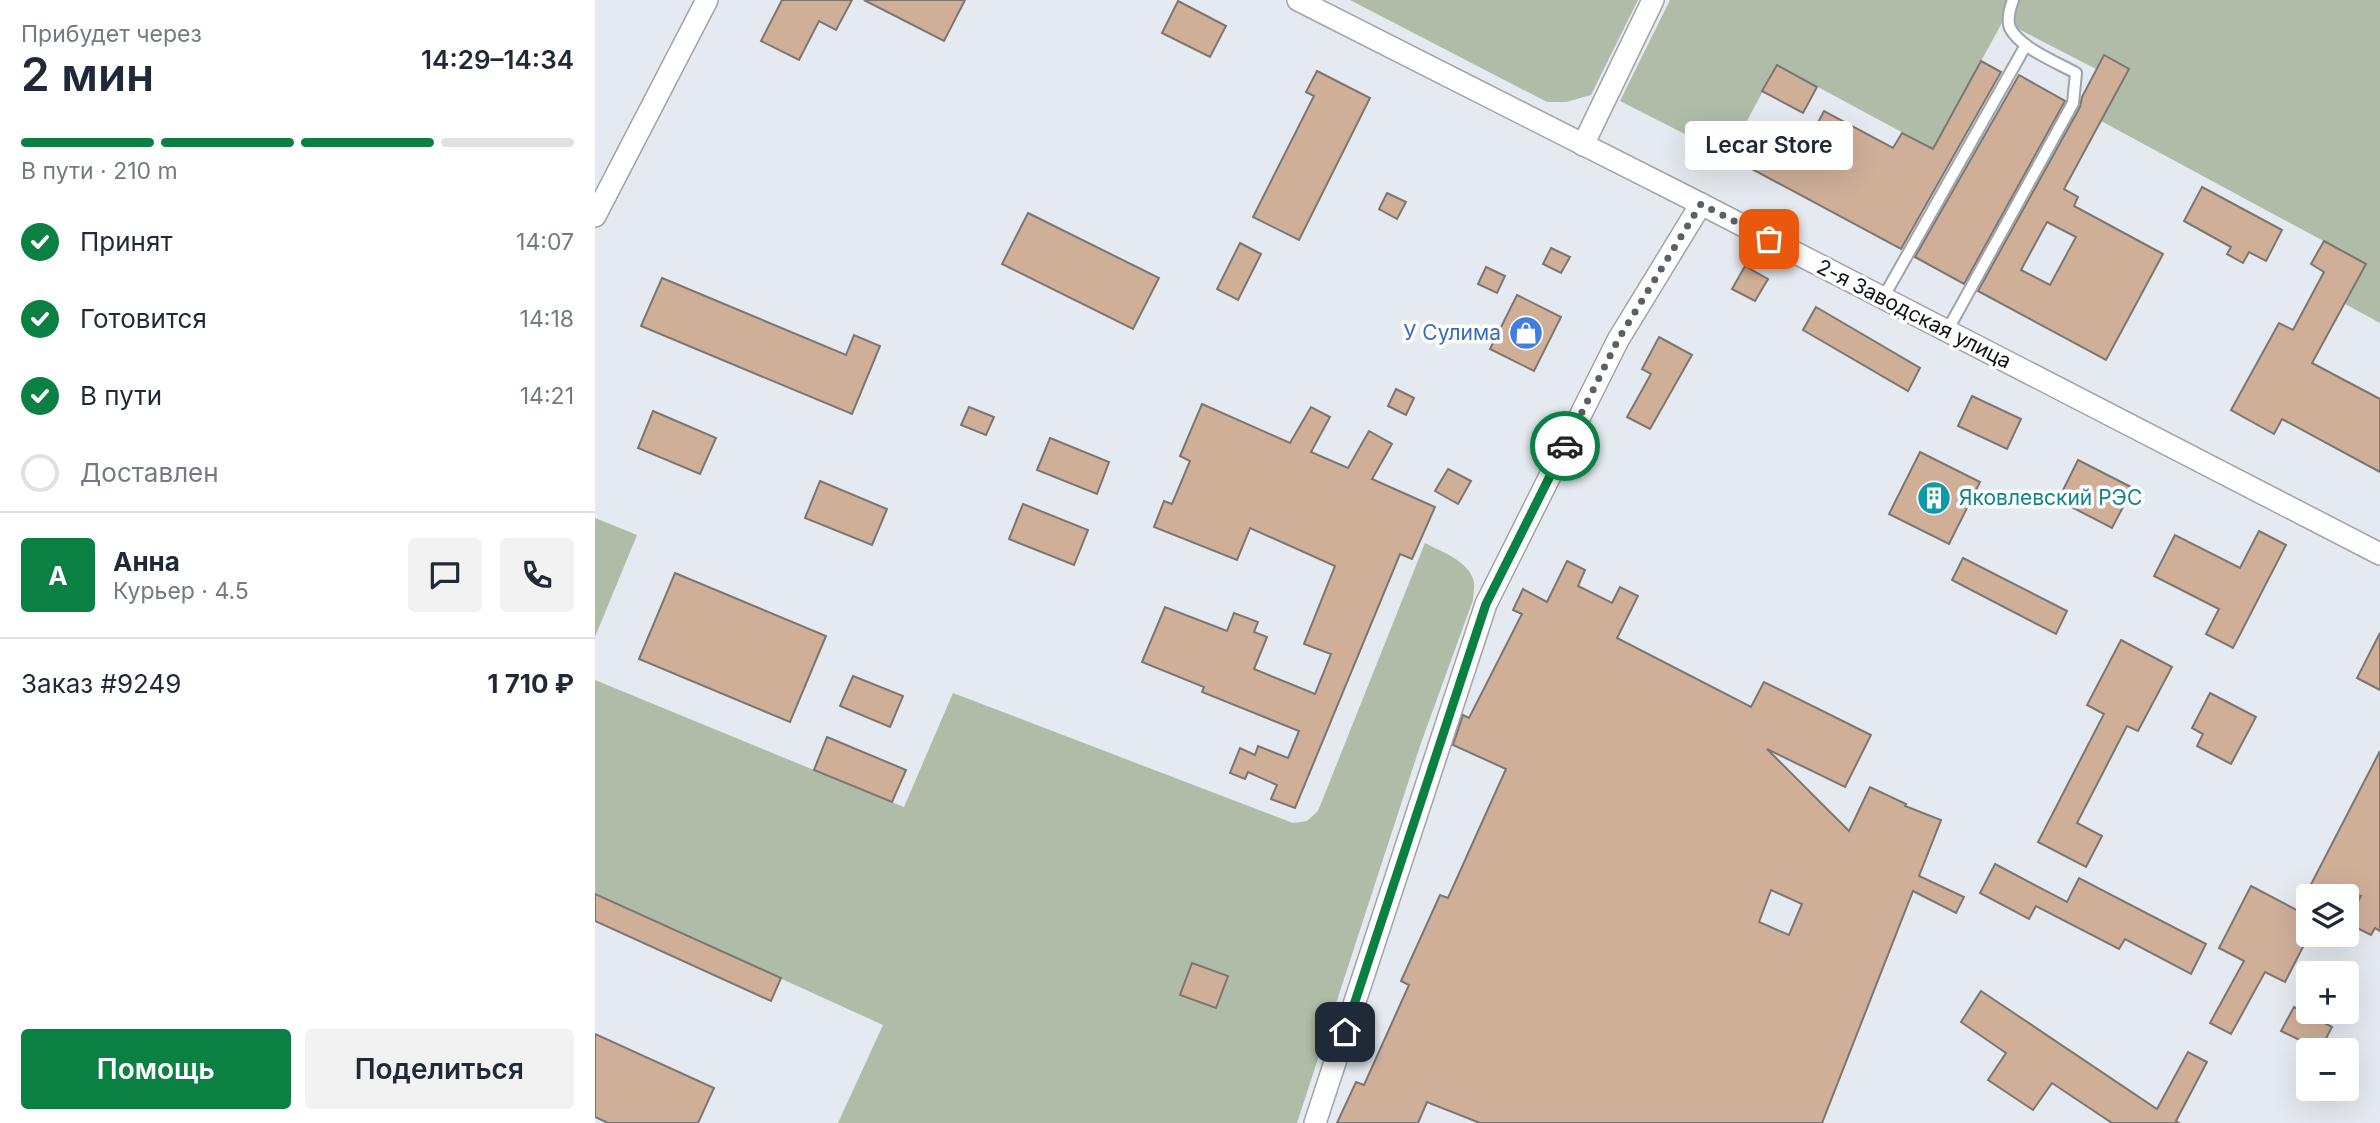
<!DOCTYPE html>
<html lang="ru">
<meta charset="utf-8">
<style>
body{margin:0;font-family:Inter,sans-serif;background:#f2f2f3;color:#1f2937;height:100vh;display:flex;flex-direction:column;font-size:26px;white-space:nowrap}
*{box-sizing:border-box;margin:0}
p{font-size:23px;color:#747a83}
.icon{flex:none;width:38px;height:38px;fill:none;stroke:currentColor;stroke-width:2;stroke-linecap:round;stroke-linejoin:round}
.map{position:relative;flex:1;overflow:hidden}
.sheet{display:flex;flex-direction:column;background:#fff;width:595px}
.sheet>*{flex:none}
.tools{position:absolute;left:1701px;top:884px;display:grid;gap:14px}
.tools a{display:grid;place-items:center;width:63px;height:63px;border-radius:7px;background:#fff;box-shadow:0 7px 28px #0002;font-size:35px}
.pin{position:absolute;display:grid;place-items:center;width:60px;height:60px;color:#fff;margin:-30px;border-radius:14px;box-shadow:0 4px 10px #0006}
.courier{position:absolute;display:grid;place-items:center;width:70px;height:70px;margin:-35px;border:5px solid #0b8043;border-radius:50%;background:#fff;color:#222;box-shadow:0 2px 9px #0007}
.bubble{position:absolute;height:49px;border-radius:7px;background:#fff;box-shadow:0 7px 28px #0002;font-size:23px;font-weight:600;line-height:49px;text-align:center}
.head em{font-style:normal;font-weight:600}
.head div{display:flex;flex-direction:column-reverse}
.head{display:flex;align-items:center;justify-content:space-between;height:119px;padding:0 21px}
h1{font-size:46px;font-weight:600;line-height:52px}
.bar{display:grid;grid-template-columns:repeat(4,1fr);gap:10px 7px;align-content:center;height:84px;padding:0 21px}
.bar i{height:9px;border-radius:5px;background:#e0e1e3}
.bar .on{background:#0b8043}
.bar p{grid-column:span 4}
.line{display:flex;align-items:center;gap:18px;padding:0 21px;border-top:2px solid #e0e1e3}
.line div{flex:1}
.round{display:grid;place-items:center;flex:none;width:74px;height:74px;border-radius:7px;background:#f2f2f3}
ol{padding:0 21px;list-style:none}
li{display:flex;align-items:center;gap:21px;height:77px}
li p{margin-inline-start:auto}
li .icon{padding:7px;border-radius:50%;background:#0b8043;color:#fff;stroke-width:4}
li:last-child{color:#747a83}
li i{width:38px;height:38px;border:4px solid #e0e1e3;border-radius:50%}
.primary-button{display:flex;gap:14px;margin-top:auto;padding:14px 21px}
.primary-button a{flex:1;height:80px;border-radius:7px;background:#0b8043;color:#fff;font-size:28px;font-weight:600;line-height:80px;text-align:center}
.primary-button a+a{background:#f2f2f3;color:#1f2937}
main{display:flex;flex:1;min-height:0}
.map>svg:first-child{display:block}
.green{fill:#afbca7}
.building{fill:#d0af99;stroke:#7c7672;stroke-width:2;fill-rule:evenodd}
.lines{fill:none;stroke-linecap:round;stroke-linejoin:round}
.service-casing{stroke:#9ea4a9;stroke-width:14}
.minor-casing{stroke:#9ea4a9;stroke-width:24}
.service{stroke:#fff;stroke-width:10}
.minor{stroke:#fff;stroke-width:21}
.done{stroke:#5c6063;stroke-width:7;stroke-dasharray:0 12.6}
.route{stroke:#0b8043;stroke-width:9}
.labels{text-anchor:middle;stroke-width:7;stroke-linejoin:round;paint-order:stroke}
.street-label{font-size:21px;fill:#131517;stroke:#fff}
.shop-label{font-size:21px;fill:#366cbe;stroke:#fff;text-anchor:end}
.culture-label{font-size:21px;fill:#0d838f;stroke:#fff;text-anchor:start}
</style>
<main>
<section class="sheet">
<div class="head"><div><h1>2 мин</h1><p>Прибудет через</p></div><em>14:29–14:34</em></div>
<div class="bar"><i class="on"></i><i class="on"></i><i class="on"></i><i></i><p>В пути · 210 m</p></div>
<ol>
<li><svg class="icon" aria-label="check" viewBox="0 0 24 24"><path d="M5 12l5 5 9-10"/></svg>Принят<p>14:07</p></li>
<li><svg class="icon" aria-label="check" viewBox="0 0 24 24"><path d="M5 12l5 5 9-10"/></svg>Готовится<p>14:18</p></li>
<li><svg class="icon" aria-label="check" viewBox="0 0 24 24"><path d="M5 12l5 5 9-10"/></svg>В пути<p>14:21</p></li>
<li><i></i>Доставлен</li>
</ol>
<div class="line" style="height:126px"><b class="round" style="background:#0b8043;color:#fff">А</b><div><b>Анна</b><p>Курьер · 4.5</p></div><a class="round"><svg class="icon" aria-label="chat" viewBox="0 0 24 24"><path d="M4 5h16v11H9l-5 4z"/></svg></a><a class="round"><svg class="icon" aria-label="phone" viewBox="0 0 24 24"><path d="M5 4h4l2 5-3 2q2 4 5 5l2-3 5 2v4C11 20 4 13 5 4z"/></svg></a></div>
<div class="line" style="height:91px"><div>Заказ #9249</div><b>1 710 ₽</b></div>
<div class="primary-button"><a>Помощь</a><a>Поделиться</a></div>
</section>
<div class="map">
<svg width="1785" height="1123" viewBox="0 0 1785 1123">
<rect width="100%" height="100%" fill="#e5eaf0"/>
<g class="green">
<path d="M 755,0 L 1043,0 L 996,95 L 971,102 L 952,102 Z"/>
<path d="M 1075,0 L 1785,0 L 1785,323 L 1750,304 L 1771,264 L 1506,121 L 1534,70 L 1509,56 L 1501,69 L 1408,21 L 1338,149 L 1182,65 L 1133,156 L 1025,101 Z"/>
<path d="M 0,518 L 42,535 L 0,637 Z"/>
<path d="M 830,543 C 847,552 874,561 879,582 C 880,587 878,595 878,600 L 826,743 L 702,1123 L 243,1123 L 288,1025 L 0,894 L 0,680 L 309,807 L 358,693 L 698,823 L 712,821 L 723,811 Z"/>
</g>
<g class="building">
<path d="M 187,0 L 257,0 L 241,30 L 224,21 L 204,60 L 166,41 Z"/>
<path d="M 269,0 L 370,0 L 349,41 Z"/>
<path d="M 583,1 L 631,26 L 615,57 L 567,33 Z"/>
<path d="M 1509,55 L 1534,69 L 1469,189 L 1483,197 L 1479,206 L 1568,254 L 1511,360 L 1383,291 L 1485,107 L 1487,97 ZM 1452,222 L 1481,237 L 1455,285 L 1426,270 Z"/>
<path d="M 1386,61 L 1406,72 L 1306,249 L 1157,169 L 1174,137 L 1206,155 L 1229,111 L 1298,148 L 1307,133 L 1338,149 Z"/>
<path d="M 1182,65 L 1222,87 L 1208,113 L 1167,91 Z"/>
<path d="M 722,71 L 775,98 L 704,240 L 658,217 L 719,96 L 711,92 Z"/>
<path d="M 1424,75 L 1470,101 L 1369,284 L 1320,257 Z"/>
<path d="M 1607,187 L 1687,230 L 1671,261 L 1654,252 L 1648,263 L 1632,254 L 1636,247 L 1589,221 Z"/>
<path d="M 792,193 L 811,202 L 802,219 L 784,209 Z"/>
<path d="M 433,213 L 564,278 L 538,329 L 407,264 Z"/>
<path d="M 1729,241 L 1771,264 L 1717,363 L 1785,399 L 1785,472 L 1687,419 L 1679,434 L 1636,410 L 1684,323 L 1698,330 L 1729,272 L 1716,264 Z"/>
<path d="M 645,243 L 666,254 L 643,300 L 622,289 Z"/>
<path d="M 956,248 L 975,257 L 966,273 L 948,264 Z"/>
<path d="M 1150,266 L 1173,279 L 1160,301 L 1137,289 Z"/>
<path d="M 891,267 L 910,276 L 902,293 L 883,284 Z"/>
<path d="M 67,278 L 251,355 L 259,335 L 285,346 L 257,414 L 46,326 Z"/>
<path d="M 922,295 L 966,317 L 939,371 L 895,349 Z"/>
<path d="M 1221,307 L 1325,368 L 1313,391 L 1208,330 Z"/>
<path d="M 1064,337 L 1097,355 L 1055,429 L 1032,417 L 1056,374 L 1047,369 Z"/>
<path d="M 801,389 L 819,398 L 811,415 L 793,406 Z"/>
<path d="M 1377,396 L 1426,419 L 1412,449 L 1363,426 Z"/>
<path d="M 607,404 L 695,443 L 716,407 L 735,417 L 716,452 L 753,468 L 774,431 L 797,444 L 777,479 L 840,507 L 817,559 L 805,554 L 700,808 L 676,799 L 682,785 L 653,772 L 650,779 L 635,773 L 645,748 L 660,755 L 663,746 L 693,758 L 704,731 L 607,692 L 609,687 L 547,662 L 570,607 L 632,631 L 639,613 L 663,622 L 659,632 L 672,637 L 659,669 L 720,694 L 736,654 L 709,644 L 740,566 L 655,528 L 642,560 L 559,527 L 569,501 L 577,504 L 595,461 L 585,456 Z"/>
<path d="M 374,407 L 399,417 L 391,435 L 366,425 Z"/>
<path d="M 58,411 L 121,438 L 105,474 L 43,448 Z"/>
<path d="M 455,438 L 514,462 L 502,494 L 442,470 Z"/>
<path d="M 1325,452 L 1385,482 L 1354,544 L 1294,514 Z"/>
<path d="M 1483,460 L 1538,488 L 1517,528 L 1463,500 Z"/>
<path d="M 853,469 L 876,481 L 863,504 L 840,491 Z"/>
<path d="M 225,481 L 292,509 L 277,545 L 210,518 Z"/>
<path d="M 428,504 L 493,530 L 479,565 L 414,539 Z"/>
<path d="M 1664,531 L 1691,545 L 1638,648 L 1611,634 L 1624,609 L 1559,576 L 1580,535 L 1645,568 Z"/>
<path d="M 1368,558 L 1472,611 L 1461,634 L 1357,580 Z"/>
<path d="M 972,561 L 990,570 L 983,586 L 1017,603 L 1025,587 L 1043,596 L 1022,638 L 1156,707 L 1169,682 L 1276,735 L 1250,787 L 1172,749 L 1254,831 L 1275,787 L 1311,804 L 1310,806 L 1346,820 L 1324,876 L 1369,897 L 1361,913 L 1318,891 L 1227,1123 L 885,1123 L 832,1102 L 823,1123 L 742,1123 L 761,1082 L 769,1085 L 814,985 L 806,981 L 845,895 L 853,898 L 911,769 L 858,745 L 868,715 L 874,718 L 927,614 L 918,610 L 928,589 L 952,602 ZM 1176,890 L 1207,904 L 1194,935 L 1164,922 Z"/>
<path d="M 80,573 L 231,636 L 195,722 L 44,659 Z"/>
<path d="M 1785,633 L 1785,690 L 1762,678 Z"/>
<path d="M 1526,640 L 1577,667 L 1543,731 L 1532,726 L 1482,823 L 1507,836 L 1491,867 L 1443,842 L 1509,714 L 1492,705 Z"/>
<path d="M 258,676 L 308,696 L 295,727 L 245,706 Z"/>
<path d="M 1615,693 L 1661,717 L 1636,764 L 1602,746 L 1608,734 L 1597,728 Z"/>
<path d="M 232,737 L 311,770 L 297,802 L 219,770 Z"/>
<path d="M 1785,751 L 1785,931 L 1780,928 L 1776,935 L 1752,923 L 1766,896 L 1710,896 Z"/>
<path d="M 1400,864 L 1472,902 L 1484,878 L 1611,944 L 1596,974 L 1530,939 L 1524,949 L 1441,906 L 1434,919 L 1385,893 Z"/>
<path d="M 1656,886 L 1713,916 L 1713,937 L 1690,982 L 1670,972 L 1636,1034 L 1615,1023 L 1649,961 L 1624,948 Z"/>
<path d="M 0,894 L 186,978 L 176,1001 L 0,921 Z"/>
<path d="M 597,963 L 633,976 L 621,1008 L 585,995 Z"/>
<path d="M 1386,991 L 1562,1109 L 1593,1052 L 1612,1062 L 1581,1121 L 1584,1123 L 1517,1123 L 1457,1083 L 1438,1110 L 1393,1080 L 1411,1053 L 1366,1022 Z"/>
<path d="M 1699,1007 L 1737,1027 L 1725,1050 L 1686,1031 Z"/>
<path d="M 0,1034 L 119,1088 L 103,1123 L 13,1123 L 0,1117 Z"/>
</g>
<g class="lines">
<g class="service-casing">
<g id="service">
<path d="M 1288,298 L 1431,45"/>
<path d="M 1352,331 L 1478,103 L 1481,73 C 1463,63 1425,48 1415,28 C 1412,20 1415,8 1418,0"/>
</g>
</g>
<g class="minor-casing">
<g id="minor">
<path d="M 703,0 L 1106,204 L 1785,554"/>
<path d="M 988,145 L 1058,0"/>
<path d="M 0,216 L 112,0"/>
<path d="M 720,1123 L 891,604 L 1023,340 L 1106,204"/>
</g>
</g>
<use href="#service" class="service"/>
<use href="#minor" class="minor"/>
</g>
<g class="lines">
<path class="done" d="M 970,446 L 1023,340 L 1106,204 L 1174,239"/>
<path class="route" d="M 750,1032 L 891,604 L 970,446"/>
</g>
<defs>
<g id="shop-disc" transform="scale(1.75)"><circle r="9.5" fill="#3f7fe0" stroke="#fff"/><path d="M-5-2.5h2.3a2.7 3.5 0 0 1 5.4 0H5L5.5 6h-11ZM-1.5-2.5h3a1.5 2.3 0 0 0-3 0Z" fill="#fff"/></g>
<g id="building-disc" transform="scale(1.75)"><circle r="9.5" fill="#0f9aa8" stroke="#fff"/><path d="M-4-6H4V6H1V3H-1V6H-4ZM-2.5-4.3h1.7v1.8h-1.7ZM.8-4.3h1.7v1.8H.8ZM-2.5-1h1.7V.8h-1.7ZM.8-1h1.7V.8H.8Z" fill="#fff"/></g>
</defs>
<g fill-rule="evenodd">
<use href="#shop-disc" x="931" y="333"/>
<use href="#building-disc" x="1339" y="498"/>
</g>
<g class="labels">
<g class="street-label">
<text transform="translate(1319 314) rotate(27)" y="7">2-я Заводская улица</text>
</g>
<g class="shop-label">
<text x="906" y="340">У Сулима</text>
</g>
<g class="culture-label">
<text x="1364" y="505">Яковлевский РЭС</text>
</g>
</g>
</svg>
<div class="tools">
<a><svg class="icon" aria-label="layers" viewBox="0 0 24 24"><path d="M12 4l9 5-9 5-9-5zM3 14l9 5 9-5"/></svg></a>
<a>+</a>
<a>−</a>
</div>
<div class="pin" style="left:1174px;top:239px;background:#ea580c"><svg class="icon" aria-label="bag" viewBox="0 0 24 24"><path d="M5 8h14l-1 12H6zM9 8a3 3 0 0 1 6 0"/></svg></div>
<div class="pin" style="left:750px;top:1032px;background:#1f2937"><svg class="icon" aria-label="home" viewBox="0 0 24 24"><path d="M3 11l9-7 9 7M6 9v11h12V9"/></svg></div>
<div class="courier" style="left:970px;top:446px"><svg class="icon" aria-label="car" viewBox="0 0 24 24"><path d="M5 17H2v-5l4-1 3-4h7l3 4 3 1v5h-3M9 17h6M6 11h13"/><circle cx="7" cy="17" r="2"/><circle cx="17" cy="17" r="2"/></svg></div>
<div class="bubble" style="left:1090px;top:121px;width:168px">Lecar Store</div>
</div>
</main>
